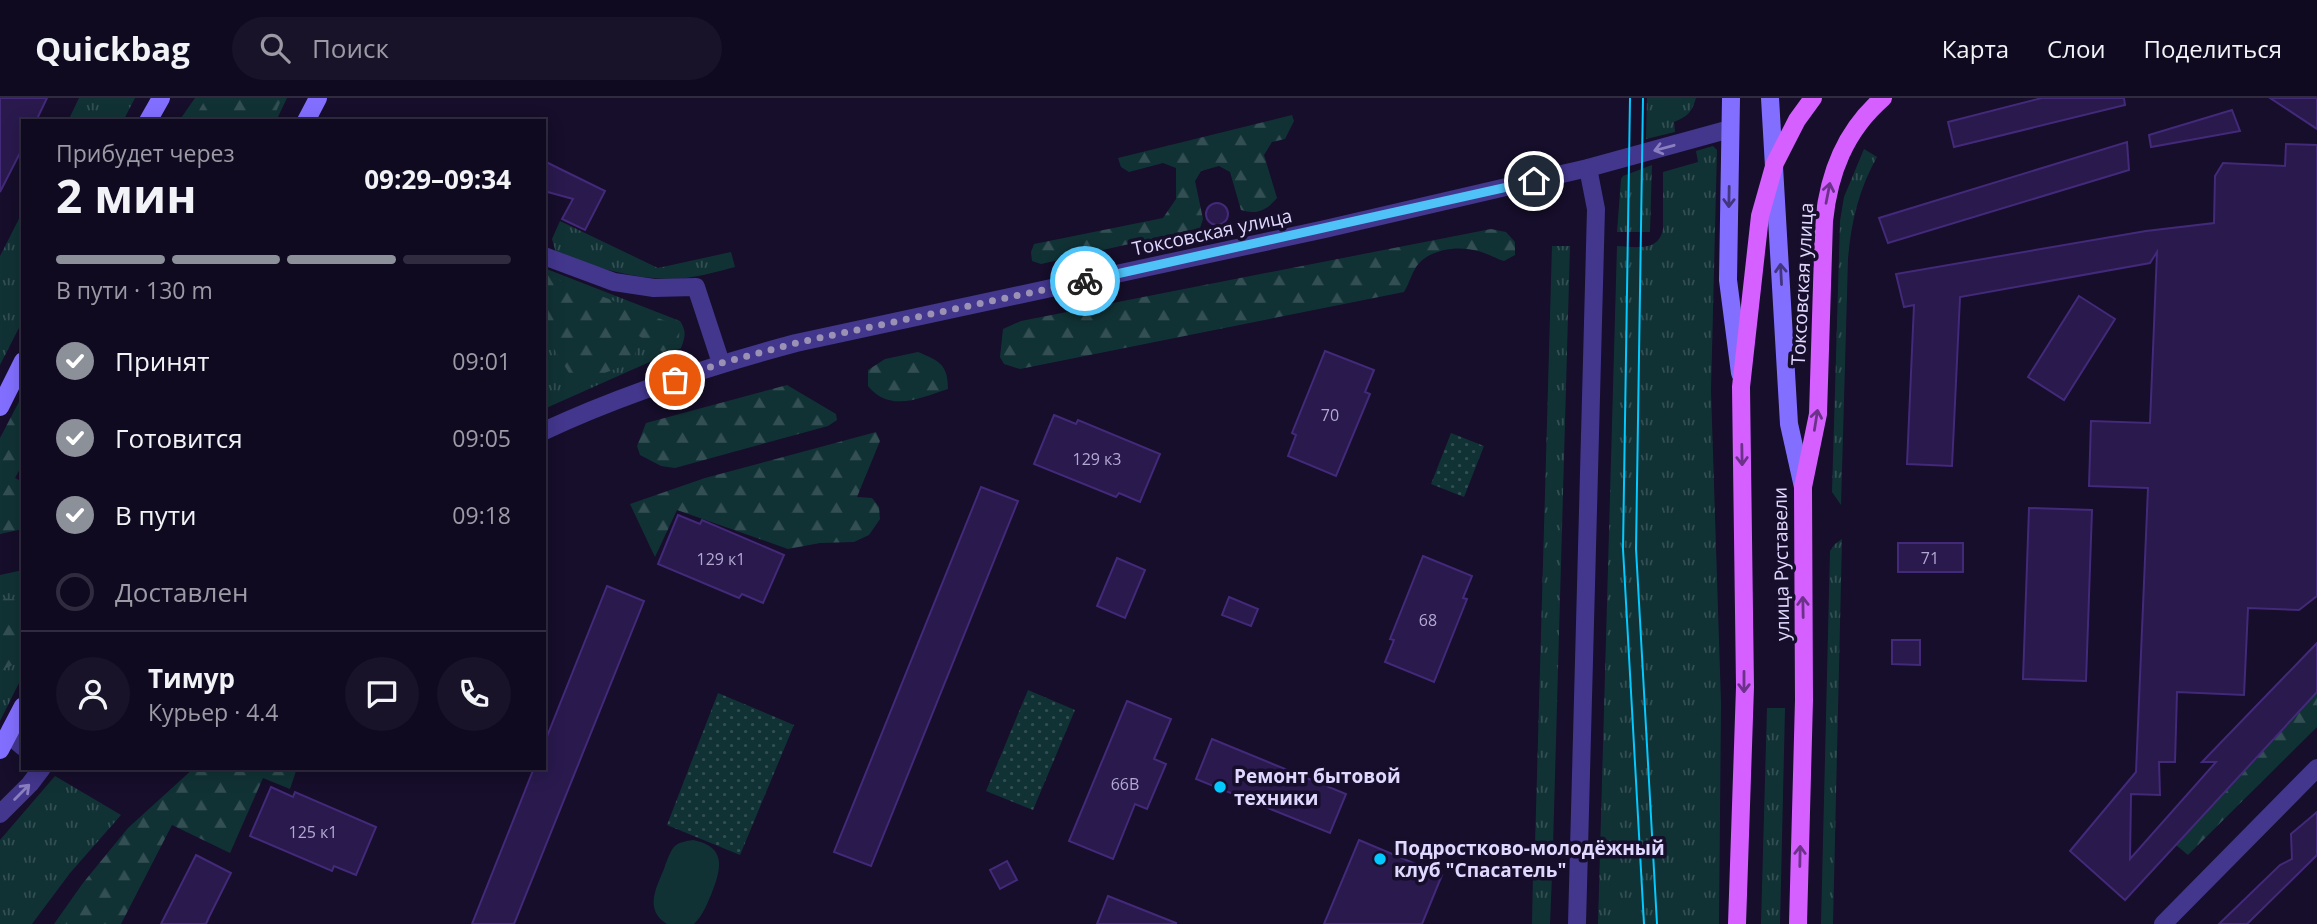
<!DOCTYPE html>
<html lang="ru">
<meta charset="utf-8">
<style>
body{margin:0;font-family:"Open Sans",sans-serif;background:#191329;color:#f1f3f6;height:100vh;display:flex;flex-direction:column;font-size:26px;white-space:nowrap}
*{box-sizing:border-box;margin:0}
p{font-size:23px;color:#9c9aa5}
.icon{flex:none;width:38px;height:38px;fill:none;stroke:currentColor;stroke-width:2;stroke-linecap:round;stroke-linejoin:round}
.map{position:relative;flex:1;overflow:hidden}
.sheet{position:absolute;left:21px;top:21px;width:525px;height:651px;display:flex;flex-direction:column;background:#100a20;border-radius:0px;box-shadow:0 4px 18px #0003,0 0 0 2px #302b3e}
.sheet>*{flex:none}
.pin{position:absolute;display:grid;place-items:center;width:60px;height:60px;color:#fff;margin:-30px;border:4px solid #fff;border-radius:50%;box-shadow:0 2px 7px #0007}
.courier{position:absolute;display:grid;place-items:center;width:70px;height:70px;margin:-35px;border:5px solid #4fc3f7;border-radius:50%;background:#fff;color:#222;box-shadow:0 2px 9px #0007}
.head em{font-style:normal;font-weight:700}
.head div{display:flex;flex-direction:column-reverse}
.head{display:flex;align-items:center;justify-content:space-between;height:119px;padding:0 35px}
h1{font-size:46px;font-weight:700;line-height:52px}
.bar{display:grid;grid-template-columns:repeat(4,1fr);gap:10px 7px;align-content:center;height:84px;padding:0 35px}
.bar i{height:9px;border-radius:5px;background:#302b3e}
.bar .on{background:#8c9099}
.bar p{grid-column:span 4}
.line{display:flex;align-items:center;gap:18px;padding:0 35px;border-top:2px solid #302b3e}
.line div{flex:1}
.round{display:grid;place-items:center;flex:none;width:74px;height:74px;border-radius:37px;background:#191329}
ol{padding:0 35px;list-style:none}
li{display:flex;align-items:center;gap:21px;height:77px}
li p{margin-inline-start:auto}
li .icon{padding:7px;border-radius:50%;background:#8c9099;color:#fff;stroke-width:4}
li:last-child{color:#9c9aa5}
li i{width:38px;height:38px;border:4px solid #302b3e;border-radius:50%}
header{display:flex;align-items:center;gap:42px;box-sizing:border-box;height:98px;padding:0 35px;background:#100a20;border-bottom:2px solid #302b3e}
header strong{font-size:33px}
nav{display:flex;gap:38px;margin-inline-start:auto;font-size:24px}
.search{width:490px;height:63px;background:#191329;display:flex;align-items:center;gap:18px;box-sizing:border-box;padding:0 24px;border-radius:38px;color:#9c9aa5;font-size:26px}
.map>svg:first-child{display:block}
.grass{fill:url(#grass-tufts)}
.forest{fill:url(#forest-firs)}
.park{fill:url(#park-dots)}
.pitch{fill:#113235}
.building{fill:#29194d;stroke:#43297a;stroke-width:2}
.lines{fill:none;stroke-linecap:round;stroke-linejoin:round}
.street{stroke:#43368d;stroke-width:18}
.secondary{stroke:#836fff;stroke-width:18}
.primary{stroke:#d55fff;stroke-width:18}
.tram{stroke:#04c9ff;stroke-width:2}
.oneway{stroke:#8a7fc0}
.oneway2{stroke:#6c328a}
.oneway3{stroke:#42357f}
.done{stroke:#9a91b4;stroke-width:7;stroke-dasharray:0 12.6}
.route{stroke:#4fc3f7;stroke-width:9}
.poi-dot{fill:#04c9ff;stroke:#160e2a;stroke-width:2.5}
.labels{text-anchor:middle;stroke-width:7;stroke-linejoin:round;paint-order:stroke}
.number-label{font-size:16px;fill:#b3a8d2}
.street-label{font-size:19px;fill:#e1d8ff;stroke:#160e2a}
.poi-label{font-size:19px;font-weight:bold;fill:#e1d8ff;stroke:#160e2a;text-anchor:start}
</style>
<header>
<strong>Quickbag</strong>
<div class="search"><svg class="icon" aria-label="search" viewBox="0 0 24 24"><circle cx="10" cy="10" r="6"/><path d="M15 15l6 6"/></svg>Поиск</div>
<nav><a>Карта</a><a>Слои</a><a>Поделиться</a></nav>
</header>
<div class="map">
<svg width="2317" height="826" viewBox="0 0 2317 826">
<defs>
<pattern id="grass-tufts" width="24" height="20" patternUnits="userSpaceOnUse" patternTransform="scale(1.75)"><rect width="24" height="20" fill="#113235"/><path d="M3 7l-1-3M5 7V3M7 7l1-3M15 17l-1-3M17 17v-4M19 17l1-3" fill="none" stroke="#334f53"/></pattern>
<pattern id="forest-firs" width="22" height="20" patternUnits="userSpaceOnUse" patternTransform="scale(1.75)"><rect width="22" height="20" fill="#113235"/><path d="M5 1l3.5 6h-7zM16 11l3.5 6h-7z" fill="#334f53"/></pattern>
<pattern id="park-dots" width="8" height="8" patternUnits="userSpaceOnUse" patternTransform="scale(1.75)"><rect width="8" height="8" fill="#113235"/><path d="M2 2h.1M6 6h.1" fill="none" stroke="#334f53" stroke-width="1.8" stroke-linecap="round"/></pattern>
</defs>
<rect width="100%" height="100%" fill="#160e2a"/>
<g class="grass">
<path d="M 79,0 L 135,0 L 123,23 L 68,23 Z"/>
<path d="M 195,0 L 287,0 L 276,23 L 179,23 Z"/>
<path d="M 1647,0 L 1696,0 C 1692,14 1687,19 1674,24 L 1675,34 L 1646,41 Z"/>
<path d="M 1713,48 L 1717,52 L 1711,293 L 1721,605 L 1719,826 L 1598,826 L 1617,148 C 1635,149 1659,154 1663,131 L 1663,74 L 1698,64 L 1696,53 Z"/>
<path d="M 1864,51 L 1877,59 C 1859,91 1851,124 1848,161 L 1841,407 L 1832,394 L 1840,123 L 1844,99 Z"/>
<path d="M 1652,67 L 1650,134 L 1617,134 L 1621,81 L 1623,78 Z"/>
<path d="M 23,113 L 23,222 L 0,267 L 0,158 Z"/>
<path d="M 560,123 L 658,170 L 731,154 L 735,169 C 719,173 702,178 686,180 C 640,184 598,170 556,155 L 552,141 Z"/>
<path d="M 1552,148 L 1570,148 L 1553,748 L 1535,747 Z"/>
<path d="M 544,170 L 680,223 C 687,234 685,239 681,250 L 544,311 Z"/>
<path d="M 1842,441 L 1833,826 L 1821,826 L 1830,453 L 1835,446 Z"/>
<path d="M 23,472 L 23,577 L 0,623 L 0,477 Z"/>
<path d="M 1767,610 L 1785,610 L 1780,826 L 1761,826 Z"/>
<path d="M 55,678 L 121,717 L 70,775 L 32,826 L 0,826 L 0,742 Z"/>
<path d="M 1533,776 L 1552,777 L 1550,826 L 1532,826 Z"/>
</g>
<g class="forest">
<path d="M 206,0 L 282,0 L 272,23 L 193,23 Z"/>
<path d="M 1292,17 L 1294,23 L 1285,41 L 1272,44 L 1264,57 L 1277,100 C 1267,112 1257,117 1241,112 L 1230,74 L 1219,68 L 1201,73 L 1195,83 L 1203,121 L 1200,130 L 1041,166 L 1032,163 L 1031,154 L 1034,146 L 1163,120 L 1176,101 L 1176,70 L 1163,65 L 1129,74 L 1121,69 L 1118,60 Z"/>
<path d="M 1491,131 L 1506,134 L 1515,144 L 1515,157 L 1504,163 C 1494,160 1487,155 1478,153 C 1458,147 1428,151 1416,169 C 1411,177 1409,186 1404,194 L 1020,271 L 1004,266 L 1000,259 L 1003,231 L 1021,223 Z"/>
<path d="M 544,176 L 676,227 C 685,240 674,248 663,254 L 633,234 L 636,263 L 576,286 L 544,235 Z"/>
<path d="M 918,254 C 939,263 948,266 948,291 C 920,300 890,315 868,288 L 868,272 L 885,261 Z"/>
<path d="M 787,287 L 836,316 L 837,322 L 828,328 L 675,370 L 661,368 L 640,357 L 637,348 L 646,325 Z"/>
<path d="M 23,296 L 23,365 L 15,380 L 23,384 L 23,431 L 0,436 L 0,340 Z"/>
<path d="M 876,334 L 880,343 L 857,399 L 872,400 L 879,409 L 880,421 L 869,437 L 854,444 L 820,445 L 788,451 L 677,412 L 655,459 L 630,406 L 705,380 Z"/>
<path d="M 0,500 L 23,502 L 23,550 L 17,565 L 4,571 L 0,578 Z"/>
<path d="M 2317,594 L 2317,629 L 2188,757 L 2176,747 Z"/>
<path d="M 194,670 L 297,670 L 290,691 L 263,680 L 230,755 L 172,727 L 121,826 L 54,826 L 83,785 L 128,730 Z"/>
</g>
<g class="park">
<path d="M 1451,335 L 1484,348 L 1464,399 L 1431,386 Z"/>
<path d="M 1028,592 L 1075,612 L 1033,712 L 986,693 Z"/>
<path d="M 718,595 L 794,627 L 740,757 L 667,727 Z"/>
</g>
<path class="pitch" d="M 693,742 C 728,749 721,772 711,797 C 706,808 703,817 694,826 L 667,826 C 644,812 656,790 664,771 C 666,765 669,756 673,750 C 678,744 686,743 693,742 Z"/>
<g class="building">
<path d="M 0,0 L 47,0 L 36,23 L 23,23 L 23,49 L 0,94 Z"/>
<path d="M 2042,0 L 2124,0 L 2125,7 L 1954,49 L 1948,24 Z"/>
<path d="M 2270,0 L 2317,0 L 2317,31 Z"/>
<path d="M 2232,12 L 2240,33 L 2151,49 L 2149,37 Z"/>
<path d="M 2127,44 L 2129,72 L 1888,145 L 1879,120 Z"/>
<path d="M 2286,46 L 2317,47 L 2317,498 L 2299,512 L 2248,510 L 2244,597 L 2177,594 L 2175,664 L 2159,664 L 2160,697 L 2131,696 L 2130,761 L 2216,664 L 2202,664 L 2317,545 L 2317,594 L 2125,802 L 2070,753 L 2136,674 L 2148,390 L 2089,388 L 2091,323 L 2150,325 L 2157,154 L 2150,165 L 1960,199 L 1952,368 L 1907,366 L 1914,207 L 1904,209 L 1896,176 L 2146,133 L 2214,125 L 2215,78 L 2223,65 L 2285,68 Z"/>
<path d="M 544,63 L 605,93 L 585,132 L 562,121 L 573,101 L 544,93 Z"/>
<circle cx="1217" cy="116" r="11"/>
<path d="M 2079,198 L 2115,221 L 2064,302 L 2028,279 Z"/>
<path d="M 1325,253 L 1374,272 L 1365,294 L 1370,296 L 1336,378 L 1288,358 L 1296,337 L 1292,335 Z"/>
<path d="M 1054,317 L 1076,326 L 1078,322 L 1160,356 L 1140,404 L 1119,395 L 1116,399 L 1034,366 Z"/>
<path d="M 981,389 L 1018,403 L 871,768 L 834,754 Z"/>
<path d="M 2029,410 L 2092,412 L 2086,583 L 2023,581 Z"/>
<path d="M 678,417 L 700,426 L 702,422 L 784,457 L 763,505 L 742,496 L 739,500 L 658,466 Z"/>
<rect x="1898" y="445" width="65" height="29"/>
<path d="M 1423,458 L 1472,478 L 1463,500 L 1467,501 L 1434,584 L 1385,564 L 1394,542 L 1390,541 Z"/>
<path d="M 1117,460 L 1145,472 L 1125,520 L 1097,508 Z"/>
<path d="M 607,488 L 644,503 L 514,826 L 472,826 L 534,670 L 544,670 L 544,646 Z"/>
<path d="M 1229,499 L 1258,511 L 1251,528 L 1222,517 Z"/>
<path d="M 1892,542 L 1920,542 L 1920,567 L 1892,566 Z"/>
<path d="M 1127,603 L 1171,621 L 1154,661 L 1166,666 L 1147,711 L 1135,706 L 1113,761 L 1069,743 Z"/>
<path d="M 1212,641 L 1346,696 L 1330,735 L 1196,681 Z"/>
<path d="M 271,689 L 293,699 L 295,694 L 376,729 L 356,777 L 334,768 L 332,773 L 250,738 Z"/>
<path d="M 2317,714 L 2317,757 L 2247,826 L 2219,826 L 2280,767 L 2292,761 L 2291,736 Z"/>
<path d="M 1359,742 L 1442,777 L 1422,826 L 1324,826 Z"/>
<path d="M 196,757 L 231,775 L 209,819 L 206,826 L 161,826 Z"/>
<path d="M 1007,763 L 1017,782 L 1000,791 L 990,772 Z"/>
<path d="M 1108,798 L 1176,825 L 1176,826 L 1097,826 Z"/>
</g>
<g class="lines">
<g class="street">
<path d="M 544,158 L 614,184 L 654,190 L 696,189 L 721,265"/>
<path d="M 544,333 C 625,295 710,268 796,245 L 1325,131 L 1588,70 L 1730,31"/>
<path d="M 11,631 L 16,643 L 23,649"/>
<path d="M 0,716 L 30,686 L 42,670"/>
<path d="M 1577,826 L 1596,111 L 1588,70"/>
<path d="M 2163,826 L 2317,670"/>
</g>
<g class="secondary">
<path d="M 1731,0 L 1728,182 L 1740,275"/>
<path d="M 1770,0 L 1789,326 L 1803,389"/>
<path d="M 148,23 L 161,0"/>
<path d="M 306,23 L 318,0"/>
<path d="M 0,309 L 23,263"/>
<path d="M 0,652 L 23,608"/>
</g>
<g class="primary">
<path d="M 1737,826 L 1745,589 L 1741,289 L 1760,118 L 1775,65 L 1797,22 L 1813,0"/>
<path d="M 1798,826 L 1804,602 L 1803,389 L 1818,316 L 1824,123 C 1829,75 1845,33 1883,0"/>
</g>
<g class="tram">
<path d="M 1630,0 L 1623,451 L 1644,826"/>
<path d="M 1643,0 L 1636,451 L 1657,826"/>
</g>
</g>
<defs><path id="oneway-shaft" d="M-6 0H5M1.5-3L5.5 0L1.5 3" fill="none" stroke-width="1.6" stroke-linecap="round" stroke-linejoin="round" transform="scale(1.75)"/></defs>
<g class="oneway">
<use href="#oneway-shaft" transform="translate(1664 50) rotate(165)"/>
<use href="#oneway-shaft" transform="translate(22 694) rotate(-45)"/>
</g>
<g class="oneway2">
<use href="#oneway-shaft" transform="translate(1828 95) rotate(-79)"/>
<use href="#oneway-shaft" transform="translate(1816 322) rotate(-81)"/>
<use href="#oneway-shaft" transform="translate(1742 357) rotate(89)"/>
<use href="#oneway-shaft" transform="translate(1803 509) rotate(-91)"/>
<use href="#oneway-shaft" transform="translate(1744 584) rotate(90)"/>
<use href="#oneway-shaft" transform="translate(1800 758) rotate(-89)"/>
</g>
<g class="oneway3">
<use href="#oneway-shaft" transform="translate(1729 99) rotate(91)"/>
<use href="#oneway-shaft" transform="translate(1781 176) rotate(-93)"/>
</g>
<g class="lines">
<path class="done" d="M 675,282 L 721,265 L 796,245 L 1085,183"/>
<path class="route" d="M 1085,183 L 1534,83"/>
</g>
<g class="poi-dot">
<circle cx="1220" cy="689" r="7"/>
<circle cx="1380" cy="761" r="7"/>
</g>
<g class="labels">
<g class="number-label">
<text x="1330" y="323">70</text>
<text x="1097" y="367">129 к3</text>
<text x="1930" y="466">71</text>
<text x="721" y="467">129 к1</text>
<text x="1428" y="528">68</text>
<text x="1125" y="692">66В</text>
<text x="313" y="740">125 к1</text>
</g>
<g class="street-label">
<text transform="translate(1212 134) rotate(-12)" y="7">Токсовская улица</text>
<text transform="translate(1802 186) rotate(-87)" y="7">Токсовская улица</text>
<text transform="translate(1781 466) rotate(-91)" y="7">улица Руставели</text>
</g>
<g class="poi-label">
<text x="1234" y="685">Ремонт бытовой<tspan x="1234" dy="22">техники</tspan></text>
<text x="1394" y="757">Подростково-молодёжный<tspan x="1394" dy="22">клуб "Спасатель"</tspan></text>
</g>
</g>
</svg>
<div class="pin" style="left:675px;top:282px;background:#ea580c"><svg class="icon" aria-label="bag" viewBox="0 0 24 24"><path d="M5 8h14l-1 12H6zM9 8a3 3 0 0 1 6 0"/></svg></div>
<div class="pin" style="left:1534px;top:83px;background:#1f2937"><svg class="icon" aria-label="home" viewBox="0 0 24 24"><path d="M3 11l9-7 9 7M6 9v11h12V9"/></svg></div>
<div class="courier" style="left:1085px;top:183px"><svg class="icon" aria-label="bike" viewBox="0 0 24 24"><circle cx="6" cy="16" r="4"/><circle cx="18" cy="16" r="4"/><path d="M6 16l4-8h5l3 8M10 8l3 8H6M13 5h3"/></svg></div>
<section class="sheet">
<div class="head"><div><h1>2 мин</h1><p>Прибудет через</p></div><em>09:29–09:34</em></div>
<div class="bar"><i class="on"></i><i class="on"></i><i class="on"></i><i></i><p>В пути · 130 m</p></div>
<ol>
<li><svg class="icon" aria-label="check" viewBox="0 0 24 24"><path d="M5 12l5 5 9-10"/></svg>Принят<p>09:01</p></li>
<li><svg class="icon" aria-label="check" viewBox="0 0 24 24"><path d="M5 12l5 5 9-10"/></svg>Готовится<p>09:05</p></li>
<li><svg class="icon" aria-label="check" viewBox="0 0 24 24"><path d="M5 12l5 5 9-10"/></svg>В пути<p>09:18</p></li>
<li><i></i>Доставлен</li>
</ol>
<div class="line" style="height:126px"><a class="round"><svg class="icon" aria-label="person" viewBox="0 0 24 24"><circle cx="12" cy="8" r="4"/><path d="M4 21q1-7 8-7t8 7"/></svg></a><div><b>Тимур</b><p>Курьер · 4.4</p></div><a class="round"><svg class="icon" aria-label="chat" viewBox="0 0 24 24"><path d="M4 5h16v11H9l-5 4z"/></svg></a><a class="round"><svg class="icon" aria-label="phone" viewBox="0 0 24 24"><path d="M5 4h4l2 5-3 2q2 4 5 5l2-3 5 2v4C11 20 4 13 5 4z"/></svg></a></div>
</section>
</div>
